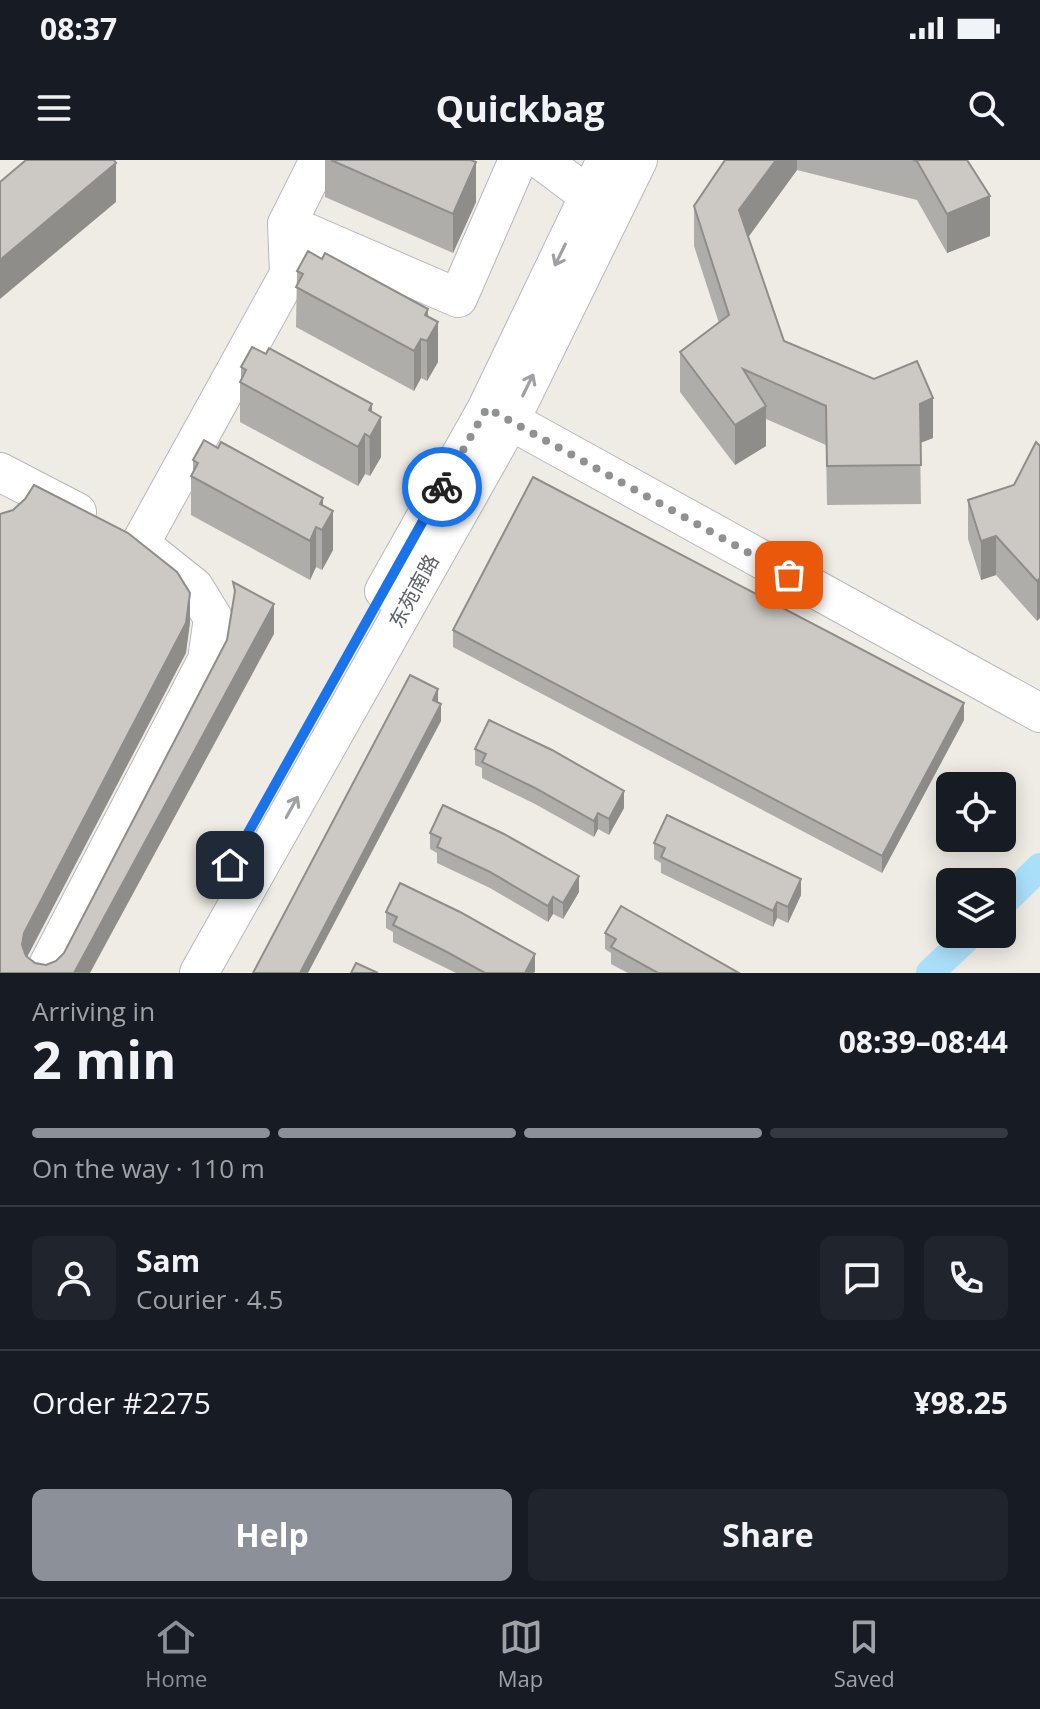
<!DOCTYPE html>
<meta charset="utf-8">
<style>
body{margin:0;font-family:"Open Sans","Noto Sans SC",sans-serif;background:#20242c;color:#f1f3f6;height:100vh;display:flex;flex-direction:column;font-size:30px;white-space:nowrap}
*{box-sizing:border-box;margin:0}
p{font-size:26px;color:#9ea1a6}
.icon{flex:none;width:44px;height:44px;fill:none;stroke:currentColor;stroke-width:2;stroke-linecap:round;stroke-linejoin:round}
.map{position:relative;height:813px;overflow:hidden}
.sheet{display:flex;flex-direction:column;background:#171b24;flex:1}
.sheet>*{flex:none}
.tools{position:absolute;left:936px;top:612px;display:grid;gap:16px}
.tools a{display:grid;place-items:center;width:80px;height:80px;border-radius:12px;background:#171b24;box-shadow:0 4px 20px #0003;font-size:40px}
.pin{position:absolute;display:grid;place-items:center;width:68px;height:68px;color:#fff;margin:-34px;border-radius:16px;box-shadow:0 4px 12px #0006}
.courier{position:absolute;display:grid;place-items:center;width:80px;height:80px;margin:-40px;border:6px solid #1a73e8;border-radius:50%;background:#fff;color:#222;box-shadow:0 2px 10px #0007}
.head em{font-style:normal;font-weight:700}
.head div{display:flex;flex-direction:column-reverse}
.head{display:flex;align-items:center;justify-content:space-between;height:136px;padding:0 32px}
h1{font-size:52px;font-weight:700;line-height:60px}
.bar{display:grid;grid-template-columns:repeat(4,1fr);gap:12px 8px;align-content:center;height:96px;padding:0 32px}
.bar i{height:10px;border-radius:6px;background:#363941}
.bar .active{background:#8c9099}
.bar p{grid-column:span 4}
.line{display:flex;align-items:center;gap:20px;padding:0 32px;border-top:2px solid #363941}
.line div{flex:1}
.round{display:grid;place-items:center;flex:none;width:84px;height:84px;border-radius:12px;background:#20242c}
.primary-button{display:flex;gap:16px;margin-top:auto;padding:16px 32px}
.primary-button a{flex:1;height:92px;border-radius:12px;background:#8c9099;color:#fff;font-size:32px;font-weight:700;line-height:92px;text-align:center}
.primary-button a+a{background:#20242c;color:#f1f3f6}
.status{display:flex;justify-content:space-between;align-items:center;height:56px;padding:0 40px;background:#171b24;direction:ltr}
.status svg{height:22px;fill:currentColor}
header{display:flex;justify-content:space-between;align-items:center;height:104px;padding:0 32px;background:#171b24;font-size:36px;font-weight:700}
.tab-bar{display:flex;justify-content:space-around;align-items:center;height:112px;border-top:2px solid #363941;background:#171b24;font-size:22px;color:#9ea1a6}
.tab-bar a{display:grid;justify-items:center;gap:4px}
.tab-bar .active{color:#8c9099}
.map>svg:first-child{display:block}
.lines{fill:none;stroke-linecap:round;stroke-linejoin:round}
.canal{stroke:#aadffa;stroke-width:28}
.minor-casing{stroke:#b6b8bb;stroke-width:40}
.minor{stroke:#fff;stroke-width:38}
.wall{fill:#afada9}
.shaded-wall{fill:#8f8d89}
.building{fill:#ccc9c4;stroke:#8f8d89;stroke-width:2}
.oneway{stroke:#9ea0a3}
.done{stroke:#909292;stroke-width:8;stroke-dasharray:0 14.4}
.route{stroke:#1a73e8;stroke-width:10}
.labels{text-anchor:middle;stroke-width:7;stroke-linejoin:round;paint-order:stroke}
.street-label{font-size:20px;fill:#5d6165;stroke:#fff}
</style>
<div class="status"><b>08:37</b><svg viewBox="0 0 49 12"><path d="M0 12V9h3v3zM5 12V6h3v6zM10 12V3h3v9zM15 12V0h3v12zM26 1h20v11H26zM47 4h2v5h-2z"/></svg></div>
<header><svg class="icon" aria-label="menu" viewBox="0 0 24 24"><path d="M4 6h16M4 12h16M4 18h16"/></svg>Quickbag<svg class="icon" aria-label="search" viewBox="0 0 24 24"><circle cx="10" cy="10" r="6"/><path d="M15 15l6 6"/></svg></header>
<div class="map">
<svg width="1040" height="813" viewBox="0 0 1040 813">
<rect width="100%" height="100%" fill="#efece5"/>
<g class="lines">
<g class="canal">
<path d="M 1002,744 L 1040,707"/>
<path d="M 930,813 L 971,774"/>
</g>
<g class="minor-casing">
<g id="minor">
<path d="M 541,0 L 589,36"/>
<path d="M 287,64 L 458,138 L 518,0"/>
<path d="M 489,249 L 1040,553"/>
<path d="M 0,312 L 77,352"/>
<path d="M 384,431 L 487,248 L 606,0"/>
<path d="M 44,813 L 207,500 L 213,458 L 194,427 L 140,384 L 289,114 L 287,64 L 319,0"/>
<path d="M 199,813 L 510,261 L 638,0"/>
</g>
</g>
<use href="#minor" class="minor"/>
</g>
<g class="wall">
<path d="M 325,0 L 471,0 L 476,42 L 453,93 L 325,37 Z"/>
<path d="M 725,0 L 967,0 L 990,76 L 947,93 L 917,40 L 797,10 L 748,77 L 784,181 L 933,278 L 920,283 L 921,344 L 827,345 L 826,285 L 766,259 L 766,286 L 735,305 L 680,232 L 680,192 L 719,163 L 694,86 L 694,46 Z"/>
<path d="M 297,111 L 428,157 L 438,202 L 427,221 L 421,218 L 414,231 L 296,167 Z"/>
<path d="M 241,207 L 372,252 L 381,297 L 370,316 L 365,314 L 358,326 L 240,262 L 240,222 L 241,220 Z"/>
<path d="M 1040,286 L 1040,458 L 1037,461 L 996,415 L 981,420 L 968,379 L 968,340 L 1014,325 Z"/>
<path d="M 193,300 L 323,346 L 333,390 L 322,410 L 316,407 L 310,420 L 191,355 L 191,316 L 193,313 Z"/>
<path d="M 453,470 L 964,560 L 882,713 L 453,487 Z"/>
<path d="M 475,589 L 624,648 L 609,675 L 598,669 L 594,677 L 535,644 L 482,618 L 482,608 L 475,605 Z"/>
<path d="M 430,673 L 579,732 L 563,759 L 553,754 L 548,762 L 490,728 L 437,703 L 437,693 L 430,689 Z"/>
<path d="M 654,683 L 801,735 L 788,763 L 777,758 L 773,767 L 661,713 L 661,703 L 654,699 Z"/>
<path d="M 386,752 L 535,811 L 534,813 L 456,813 L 393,782 L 393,772 L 386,768 Z"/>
<path d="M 605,773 L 739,813 L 628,813 L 611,804 L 611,793 L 605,789 Z"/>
</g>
<g class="shaded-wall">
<path d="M 776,0 L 797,0 L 797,10 L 739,90 L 739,50 Z"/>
<path d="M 476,2 L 476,42 L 453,93 L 453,54 Z"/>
<path d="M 116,3 L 116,42 L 0,139 L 0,100 Z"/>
<path d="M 990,36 L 990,76 L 947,93 L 947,54 Z"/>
<path d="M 428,149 L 428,179 L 438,162 L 438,202 L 427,221 L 427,181 L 425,155 Z"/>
<path d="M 421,179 L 421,218 L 414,231 L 414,191 Z"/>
<path d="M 933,238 L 933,278 L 920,283 L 920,244 Z"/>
<path d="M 372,244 L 372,274 L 381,257 L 381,297 L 370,316 L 369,250 Z"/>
<path d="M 766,246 L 766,286 L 735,305 L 735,265 Z"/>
<path d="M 365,274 L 365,314 L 358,326 L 358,287 Z"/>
<path d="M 323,338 L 323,368 L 333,351 L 333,390 L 322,410 L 322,370 L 320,344 Z"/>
<path d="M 316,367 L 316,407 L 310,420 L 310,381 Z"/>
<path d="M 996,376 L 996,415 L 981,420 L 981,381 Z"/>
<path d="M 1040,418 L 1040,458 L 1037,461 L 1037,421 Z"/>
<path d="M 190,433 L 190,463 L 186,493 L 24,803 L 22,785 L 24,773 Z"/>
<path d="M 274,444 L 274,474 L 90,813 L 74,813 Z"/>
<path d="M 438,529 L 438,546 L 433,540 Z"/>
<path d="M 964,543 L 964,560 L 882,713 L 882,696 Z"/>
<path d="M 441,544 L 441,561 L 308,813 L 300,813 Z"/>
<path d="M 624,631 L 624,648 L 609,675 L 609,659 Z"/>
<path d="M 598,653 L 598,669 L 594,677 L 594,661 Z"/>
<path d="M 579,716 L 579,732 L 563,759 L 563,743 Z"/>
<path d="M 801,719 L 801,735 L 788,763 L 788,747 Z"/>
<path d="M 553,737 L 553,754 L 548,762 L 548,746 Z"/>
<path d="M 777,742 L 777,758 L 773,767 L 773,751 Z"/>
<path d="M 535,794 L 535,811 L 534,813 L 525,813 Z"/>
</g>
<g class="building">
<path d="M 26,0 L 114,0 L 116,3 L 0,100 L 0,22 Z"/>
<path d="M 331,0 L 471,0 L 476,2 L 453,54 Z"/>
<path d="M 725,0 L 776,0 L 739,50 L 784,181 L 874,219 L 917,201 L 933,238 L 920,244 L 921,305 L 827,306 L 826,246 L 743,209 L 766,246 L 735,265 L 680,192 L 729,155 L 694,46 Z"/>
<path d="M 913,0 L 967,0 L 990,36 L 947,54 L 917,1 Z"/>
<path d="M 308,91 L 322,99 L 325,93 L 428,149 L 425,155 L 438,162 L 427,181 L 421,179 L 414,191 L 296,127 L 303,114 L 297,111 Z"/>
<path d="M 252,187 L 266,194 L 269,188 L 372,244 L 369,250 L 381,257 L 370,277 L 365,274 L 358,287 L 240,222 L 246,210 L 241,207 Z"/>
<path d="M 204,280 L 218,288 L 221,282 L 323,338 L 320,344 L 333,351 L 322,370 L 316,367 L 310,381 L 191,316 L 198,303 L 193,300 Z"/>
<path d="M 1036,282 L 1040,286 L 1040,418 L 1037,421 L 996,376 L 981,381 L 968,340 L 1014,325 Z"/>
<path d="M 533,317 L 964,543 L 882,696 L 453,470 Z"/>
<path d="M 34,325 L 128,373 L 177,412 L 190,433 L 186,463 L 24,773 L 22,785 L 26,796 L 35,803 L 46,805 L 56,801 L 64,793 L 227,480 L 235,431 L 233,422 L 274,444 L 74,813 L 0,813 L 0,354 L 13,350 L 25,339 Z"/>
<path d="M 410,515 L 438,529 L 433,540 L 441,544 L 300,813 L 253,813 Z"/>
<path d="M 489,560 L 552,590 L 624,631 L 609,659 L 598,653 L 594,661 L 535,628 L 482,602 L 486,594 L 475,589 Z"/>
<path d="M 443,645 L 504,674 L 579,716 L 563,743 L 553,737 L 548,746 L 490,712 L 437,687 L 441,678 L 430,673 Z"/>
<path d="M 667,655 L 801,719 L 788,747 L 777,742 L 773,751 L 661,697 L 665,688 L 654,683 Z"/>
<path d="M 400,723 L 460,752 L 535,794 L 525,813 L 485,813 L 445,791 L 393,765 L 397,757 L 386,752 Z"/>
<path d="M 621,746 L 739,813 L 658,813 L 611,787 L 616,779 L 605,773 Z"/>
<path d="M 356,803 L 378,813 L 351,813 Z"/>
</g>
<defs><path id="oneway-shaft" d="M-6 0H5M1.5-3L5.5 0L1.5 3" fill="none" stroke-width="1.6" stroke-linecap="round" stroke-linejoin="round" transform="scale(2)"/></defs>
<g class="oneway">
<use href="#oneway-shaft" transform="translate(560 95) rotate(116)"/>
<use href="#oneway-shaft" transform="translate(528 225) rotate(-64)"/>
<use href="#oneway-shaft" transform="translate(292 647) rotate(-61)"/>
</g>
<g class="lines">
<path class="done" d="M 442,327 L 487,248 L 789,415"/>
<path class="route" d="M 230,705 L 442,327"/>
</g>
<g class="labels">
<g class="street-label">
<text transform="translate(414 431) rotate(-61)" y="7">东苑南路</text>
</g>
</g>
</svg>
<div class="tools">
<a><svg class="icon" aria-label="locate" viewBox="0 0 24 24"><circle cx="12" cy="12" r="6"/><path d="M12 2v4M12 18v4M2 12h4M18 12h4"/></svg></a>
<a><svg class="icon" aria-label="layers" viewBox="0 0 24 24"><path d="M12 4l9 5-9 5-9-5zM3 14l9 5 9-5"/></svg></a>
</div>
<div class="pin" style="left:789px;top:415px;background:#ea580c"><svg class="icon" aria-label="bag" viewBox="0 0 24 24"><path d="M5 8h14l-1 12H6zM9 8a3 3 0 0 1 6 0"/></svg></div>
<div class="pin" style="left:230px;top:705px;background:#1f2937"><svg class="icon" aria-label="home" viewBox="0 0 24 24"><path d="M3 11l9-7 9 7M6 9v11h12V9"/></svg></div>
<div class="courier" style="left:442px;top:327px"><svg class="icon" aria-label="bike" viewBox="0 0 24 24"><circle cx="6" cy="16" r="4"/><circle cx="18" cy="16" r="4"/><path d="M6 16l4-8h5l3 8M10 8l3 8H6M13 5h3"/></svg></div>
</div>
<section class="sheet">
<div class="head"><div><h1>2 min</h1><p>Arriving in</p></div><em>08:39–08:44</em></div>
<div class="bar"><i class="active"></i><i class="active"></i><i class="active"></i><i></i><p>On the way · 110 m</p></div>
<div class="line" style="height:144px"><a class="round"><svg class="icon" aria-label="person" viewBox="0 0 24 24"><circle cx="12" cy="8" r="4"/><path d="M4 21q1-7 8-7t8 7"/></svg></a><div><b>Sam</b><p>Courier · 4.5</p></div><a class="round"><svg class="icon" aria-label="chat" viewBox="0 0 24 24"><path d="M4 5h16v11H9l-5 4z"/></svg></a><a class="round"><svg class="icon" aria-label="phone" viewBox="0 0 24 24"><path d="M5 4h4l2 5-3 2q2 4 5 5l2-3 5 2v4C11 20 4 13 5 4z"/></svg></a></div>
<div class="line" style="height:104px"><div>Order #2275</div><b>¥98.25</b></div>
<div class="primary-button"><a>Help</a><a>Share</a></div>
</section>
<nav class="tab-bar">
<a class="active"><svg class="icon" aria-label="home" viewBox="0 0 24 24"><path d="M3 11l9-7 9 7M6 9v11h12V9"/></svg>Home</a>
<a><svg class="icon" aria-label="map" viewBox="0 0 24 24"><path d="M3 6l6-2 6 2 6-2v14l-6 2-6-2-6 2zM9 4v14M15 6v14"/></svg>Map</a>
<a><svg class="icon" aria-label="saved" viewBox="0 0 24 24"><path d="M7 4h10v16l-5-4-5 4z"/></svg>Saved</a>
</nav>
